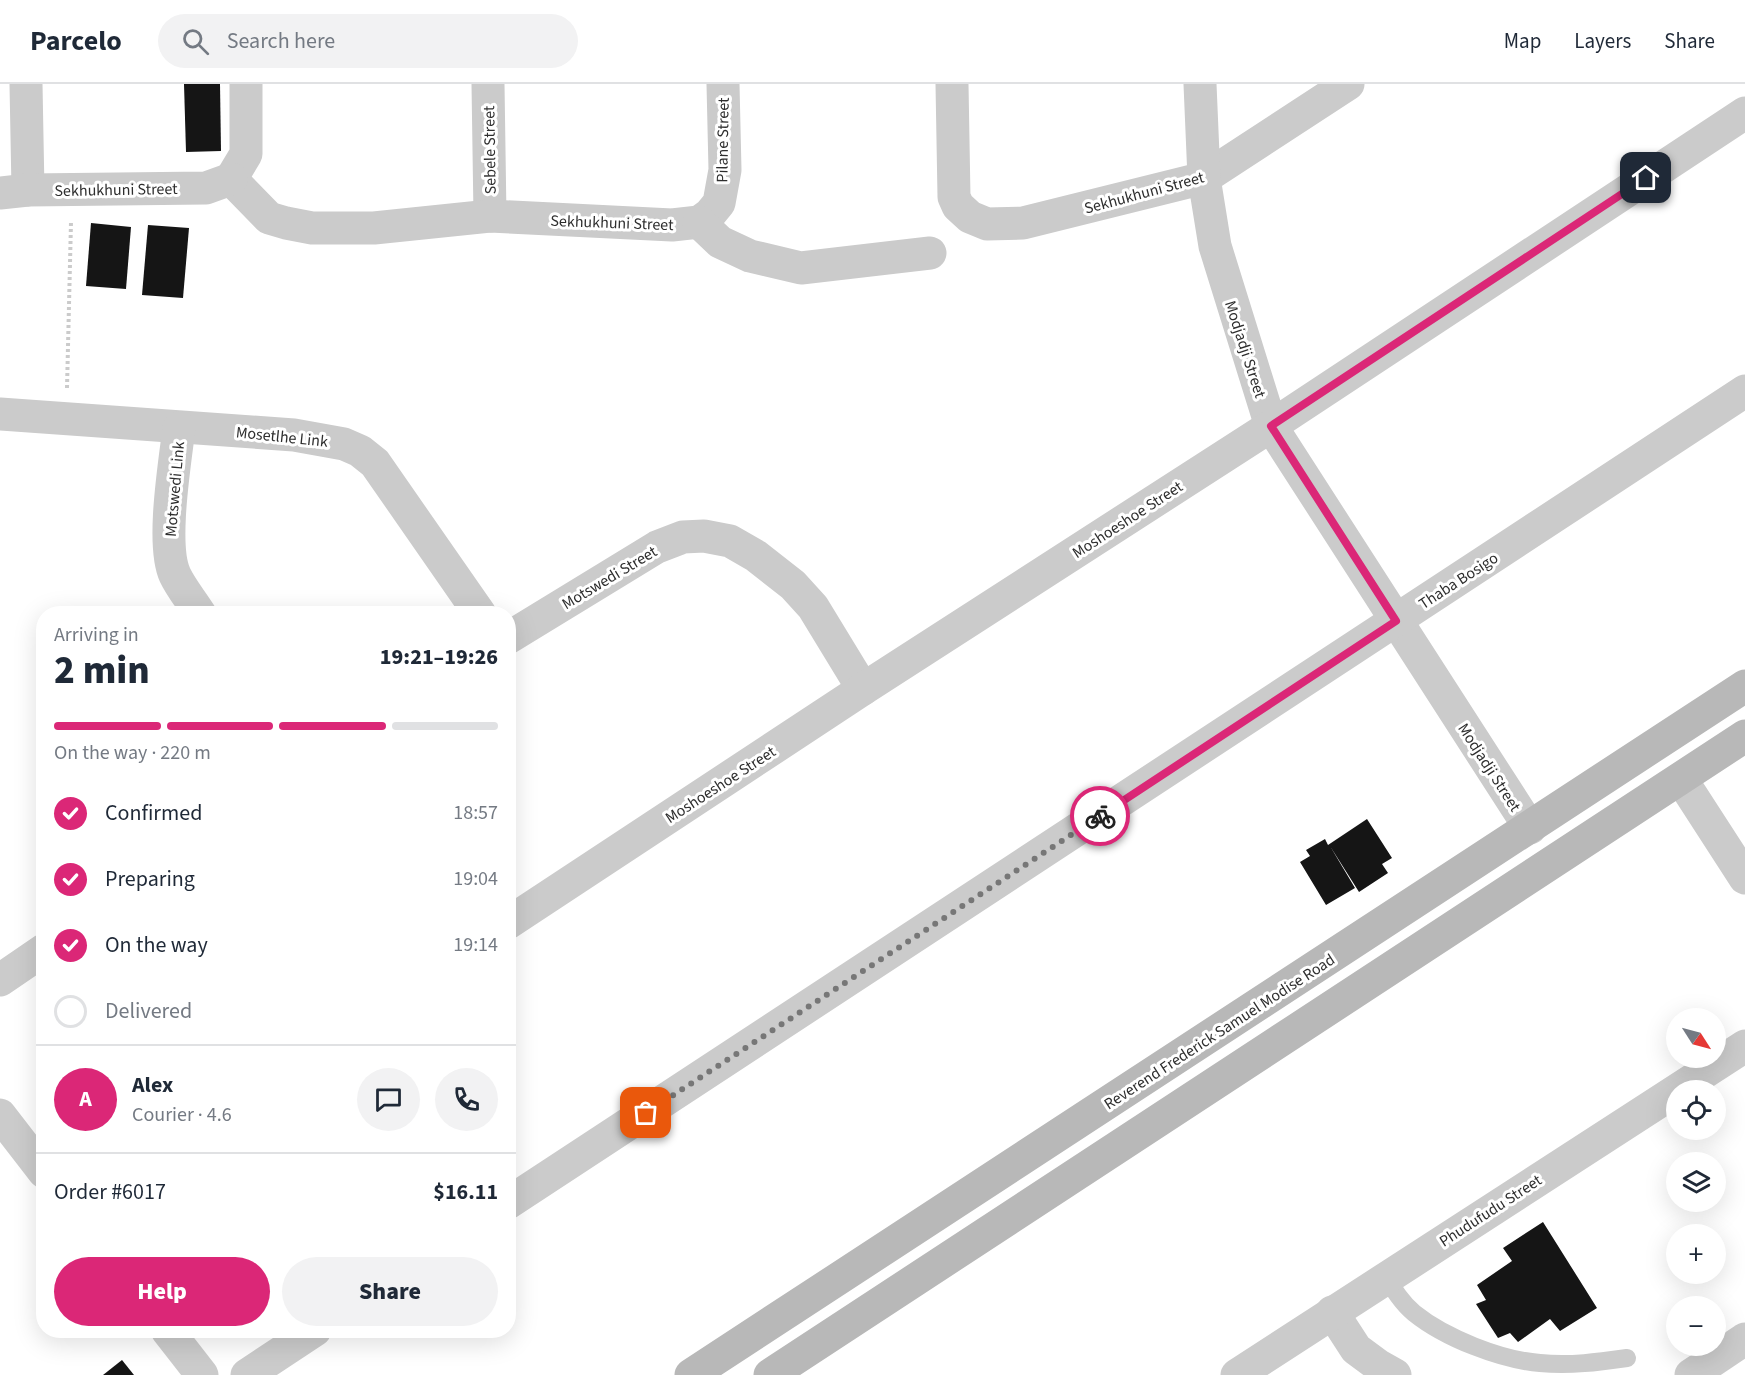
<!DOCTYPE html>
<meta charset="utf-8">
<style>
body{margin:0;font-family:"Source Sans 3",sans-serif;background:#f2f2f3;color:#1f2937;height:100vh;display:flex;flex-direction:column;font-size:22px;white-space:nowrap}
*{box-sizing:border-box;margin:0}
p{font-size:20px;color:#747a83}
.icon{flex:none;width:33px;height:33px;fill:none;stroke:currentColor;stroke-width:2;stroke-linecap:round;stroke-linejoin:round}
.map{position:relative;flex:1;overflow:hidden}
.sheet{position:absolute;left:36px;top:522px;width:480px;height:732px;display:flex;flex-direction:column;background:#fff;border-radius:24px;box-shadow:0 6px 24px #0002}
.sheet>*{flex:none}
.needle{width:39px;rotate:126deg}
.buttons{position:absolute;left:1666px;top:924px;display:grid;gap:12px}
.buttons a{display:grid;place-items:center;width:60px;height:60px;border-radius:50%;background:#fff;box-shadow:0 6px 24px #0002;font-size:30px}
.pin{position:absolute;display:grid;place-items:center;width:51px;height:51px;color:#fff;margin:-26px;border-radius:12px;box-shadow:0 3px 9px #0006}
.courier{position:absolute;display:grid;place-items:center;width:60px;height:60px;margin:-30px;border:4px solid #db2777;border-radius:50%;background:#fff;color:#222;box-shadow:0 2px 8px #0007}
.summary em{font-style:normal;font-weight:800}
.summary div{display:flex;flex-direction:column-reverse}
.summary{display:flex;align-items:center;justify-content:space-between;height:102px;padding:0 18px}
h1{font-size:39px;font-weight:800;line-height:45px}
.bar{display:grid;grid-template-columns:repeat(4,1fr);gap:9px 6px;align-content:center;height:72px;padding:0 18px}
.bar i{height:8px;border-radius:4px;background:#e0e1e3}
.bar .on{background:#db2777}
.bar p{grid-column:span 4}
.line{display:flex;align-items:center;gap:15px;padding:0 18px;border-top:2px solid #e0e1e3}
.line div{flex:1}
.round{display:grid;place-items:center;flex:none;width:63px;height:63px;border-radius:32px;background:#f2f2f3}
ol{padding:0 18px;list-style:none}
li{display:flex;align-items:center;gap:18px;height:66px}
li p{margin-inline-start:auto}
li .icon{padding:6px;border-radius:50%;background:#db2777;color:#fff;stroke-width:4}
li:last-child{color:#747a83}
li i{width:33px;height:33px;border:3px solid #e0e1e3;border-radius:50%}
.primary-button{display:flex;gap:12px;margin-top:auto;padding:12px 18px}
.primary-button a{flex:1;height:69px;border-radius:36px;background:#db2777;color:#fff;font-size:24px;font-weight:800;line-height:69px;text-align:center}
.primary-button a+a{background:#f2f2f3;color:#1f2937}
header{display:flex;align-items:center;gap:36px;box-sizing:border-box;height:84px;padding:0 30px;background:#fff;border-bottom:2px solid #e0e1e3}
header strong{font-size:28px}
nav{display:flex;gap:33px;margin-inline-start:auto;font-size:21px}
.search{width:420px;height:54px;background:#f2f2f3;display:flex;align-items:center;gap:15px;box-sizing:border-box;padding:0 21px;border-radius:33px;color:#747a83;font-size:22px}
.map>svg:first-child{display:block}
.building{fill:#151515}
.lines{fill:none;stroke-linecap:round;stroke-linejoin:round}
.path{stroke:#cbcbcb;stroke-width:4;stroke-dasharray:3 3;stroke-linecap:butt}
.lane{stroke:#cbcbcb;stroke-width:18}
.street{stroke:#cbcbcb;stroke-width:33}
.secondary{stroke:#b8b8b8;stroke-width:33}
.done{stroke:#777;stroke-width:6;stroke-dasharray:0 10.8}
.route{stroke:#db2777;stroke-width:8}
.labels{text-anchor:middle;stroke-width:6;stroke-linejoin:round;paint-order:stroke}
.street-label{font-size:16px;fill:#2e2e2e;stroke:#fff}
</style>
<header>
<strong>Parcelo</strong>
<div class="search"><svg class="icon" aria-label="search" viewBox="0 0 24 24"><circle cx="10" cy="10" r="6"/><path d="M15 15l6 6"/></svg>Search here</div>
<nav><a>Map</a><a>Layers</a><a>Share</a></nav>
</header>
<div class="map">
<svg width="1745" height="1291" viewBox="0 0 1745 1291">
<rect width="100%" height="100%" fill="#fff"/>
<g class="building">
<path d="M 184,0 L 220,0 L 221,67 L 186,68 Z"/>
<path d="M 91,139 L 131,143 L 126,205 L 86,202 Z"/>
<path d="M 148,141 L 189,144 L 183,214 L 142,211 Z"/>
<path d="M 1367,735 L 1392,774 L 1382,780 L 1388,789 L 1359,808 L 1330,762 L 1355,804 L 1326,821 L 1300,778 L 1310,772 L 1306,766 L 1325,755 L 1328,761 Z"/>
<path d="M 1543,1138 L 1597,1224 L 1560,1247 L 1550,1235 L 1518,1258 L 1510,1249 L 1498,1254 L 1476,1220 L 1486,1216 L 1477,1201 L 1512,1177 L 1503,1164 Z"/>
<path d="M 122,1276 L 134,1291 L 103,1291 Z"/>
</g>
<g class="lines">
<path class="path" d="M 67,304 L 71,138"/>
<path class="lane" d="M 1386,1193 C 1394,1206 1402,1219 1414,1229 C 1445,1254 1501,1276 1540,1279 C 1570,1282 1599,1278 1627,1274"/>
<g class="street">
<path d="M 26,0 L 28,106"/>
<path d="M 488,0 L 490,132"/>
<path d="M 952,0 L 954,113 L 958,122 L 970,133 L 987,140 L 1023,139 L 1204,94 L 1348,0"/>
<path d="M 1200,0 L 1204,94 L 1215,162 L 1271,342 L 1530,744"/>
<path d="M 231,95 L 269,134 L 286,139 L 312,144 L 374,144 L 490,132 L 672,141 L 699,138 L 710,130 L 719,119 L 725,86 L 723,0"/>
<path d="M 231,95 L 246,70 L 246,0"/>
<path d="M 0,109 L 28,106 L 206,104 L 231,95"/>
<path d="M 699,138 L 720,158 L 750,172 L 801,184 L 930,169"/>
<path d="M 0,330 L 294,351 L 344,360 L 360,367 L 375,379 L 480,530"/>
<path d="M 179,344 C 175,378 161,461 175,491 C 181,504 192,517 200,530"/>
<path d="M 508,554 L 657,463 L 683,453 L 704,452 L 730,457 L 756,472 L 793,501 L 813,523 L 863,605"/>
<path d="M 1681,695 L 1745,794"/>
<path d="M 508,839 L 863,605 L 1271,342 L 1745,29"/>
<path d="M 0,896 L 44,866"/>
<path d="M 0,1031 L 44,1088"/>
<path d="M 508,1119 L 1745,307"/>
<path d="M 1332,1228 L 1356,1265 L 1379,1282 L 1395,1291"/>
<path d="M 167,1246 L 202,1291"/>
<path d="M 247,1291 L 315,1246"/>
<path d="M 1237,1291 L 1745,962"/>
<path d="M 1691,1291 L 1745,1255"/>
</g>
<g class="secondary">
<path d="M 691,1291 L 1745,602"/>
<path d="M 770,1291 L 1745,652"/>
</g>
</g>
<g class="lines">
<path class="done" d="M 646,1029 L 1100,732"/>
<path class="route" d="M 1100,732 L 1396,537 L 1271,342 L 1646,94"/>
</g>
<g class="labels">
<g class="street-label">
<text transform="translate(722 56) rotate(-89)" y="6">Pilane Street</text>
<text transform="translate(489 66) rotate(-91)" y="6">Sebele Street</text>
<text transform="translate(116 105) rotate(-1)" y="6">Sekhukhuni Street</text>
<text transform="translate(1144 108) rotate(-15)" y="6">Sekhukhuni Street</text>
<text transform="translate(612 138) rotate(2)" y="6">Sekhukhuni Street</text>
<text transform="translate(1246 265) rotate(72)" y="6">Modjadji Street</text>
<text transform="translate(282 352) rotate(6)" y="6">Mosetlhe Link</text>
<text transform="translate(174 405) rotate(-85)" y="6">Motswedi Link</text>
<text transform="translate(1127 435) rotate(-33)" y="6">Moshoeshoe Street</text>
<text transform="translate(609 493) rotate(-31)" y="6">Motswedi Street</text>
<text transform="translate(1458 496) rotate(-33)" y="6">Thaba Bosigo</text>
<text transform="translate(1490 683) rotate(57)" y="6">Modjadji Street</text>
<text transform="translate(720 700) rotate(-33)" y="6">Moshoeshoe Street</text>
<text transform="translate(1219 947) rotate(-33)" y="6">Reverend Frederick Samuel Modise Road</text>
<text transform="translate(1490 1126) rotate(-33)" y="6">Phudufudu Street</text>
</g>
</g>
</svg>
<div class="buttons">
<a><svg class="needle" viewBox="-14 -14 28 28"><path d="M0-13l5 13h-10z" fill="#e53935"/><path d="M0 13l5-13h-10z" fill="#747a83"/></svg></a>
<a><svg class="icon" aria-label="locate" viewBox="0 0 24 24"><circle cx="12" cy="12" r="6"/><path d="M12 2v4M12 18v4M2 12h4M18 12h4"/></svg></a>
<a><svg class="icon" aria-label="layers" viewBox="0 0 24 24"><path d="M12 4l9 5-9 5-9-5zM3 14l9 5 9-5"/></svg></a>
<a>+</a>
<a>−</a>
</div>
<div class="pin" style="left:646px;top:1029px;background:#ea580c"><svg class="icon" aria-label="bag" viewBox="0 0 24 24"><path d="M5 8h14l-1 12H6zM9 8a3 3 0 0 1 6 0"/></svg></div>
<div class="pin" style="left:1646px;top:94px;background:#1f2937"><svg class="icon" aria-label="home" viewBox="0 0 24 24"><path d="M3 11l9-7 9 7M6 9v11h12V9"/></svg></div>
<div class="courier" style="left:1100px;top:732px"><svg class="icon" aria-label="bike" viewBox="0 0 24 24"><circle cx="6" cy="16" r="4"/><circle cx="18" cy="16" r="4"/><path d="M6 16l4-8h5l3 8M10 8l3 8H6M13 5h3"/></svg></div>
<section class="sheet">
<div class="summary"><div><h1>2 min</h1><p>Arriving in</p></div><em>19:21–19:26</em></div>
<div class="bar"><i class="on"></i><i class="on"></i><i class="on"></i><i></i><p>On the way · 220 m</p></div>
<ol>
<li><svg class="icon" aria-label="check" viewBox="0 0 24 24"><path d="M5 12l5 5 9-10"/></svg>Confirmed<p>18:57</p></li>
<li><svg class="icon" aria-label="check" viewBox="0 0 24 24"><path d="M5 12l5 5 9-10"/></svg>Preparing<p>19:04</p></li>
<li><svg class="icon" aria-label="check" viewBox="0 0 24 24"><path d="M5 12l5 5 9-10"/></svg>On the way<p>19:14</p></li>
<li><i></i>Delivered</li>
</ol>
<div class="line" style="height:108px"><b class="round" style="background:#db2777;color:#fff">A</b><div><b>Alex</b><p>Courier · 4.6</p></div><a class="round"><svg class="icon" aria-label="chat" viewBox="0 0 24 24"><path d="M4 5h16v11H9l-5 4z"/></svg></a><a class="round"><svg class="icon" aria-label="phone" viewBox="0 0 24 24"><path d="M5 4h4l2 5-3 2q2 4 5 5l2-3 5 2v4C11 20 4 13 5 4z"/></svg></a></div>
<div class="line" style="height:78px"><div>Order #6017</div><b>$16.11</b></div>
<div class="primary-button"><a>Help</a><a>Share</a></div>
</section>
</div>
